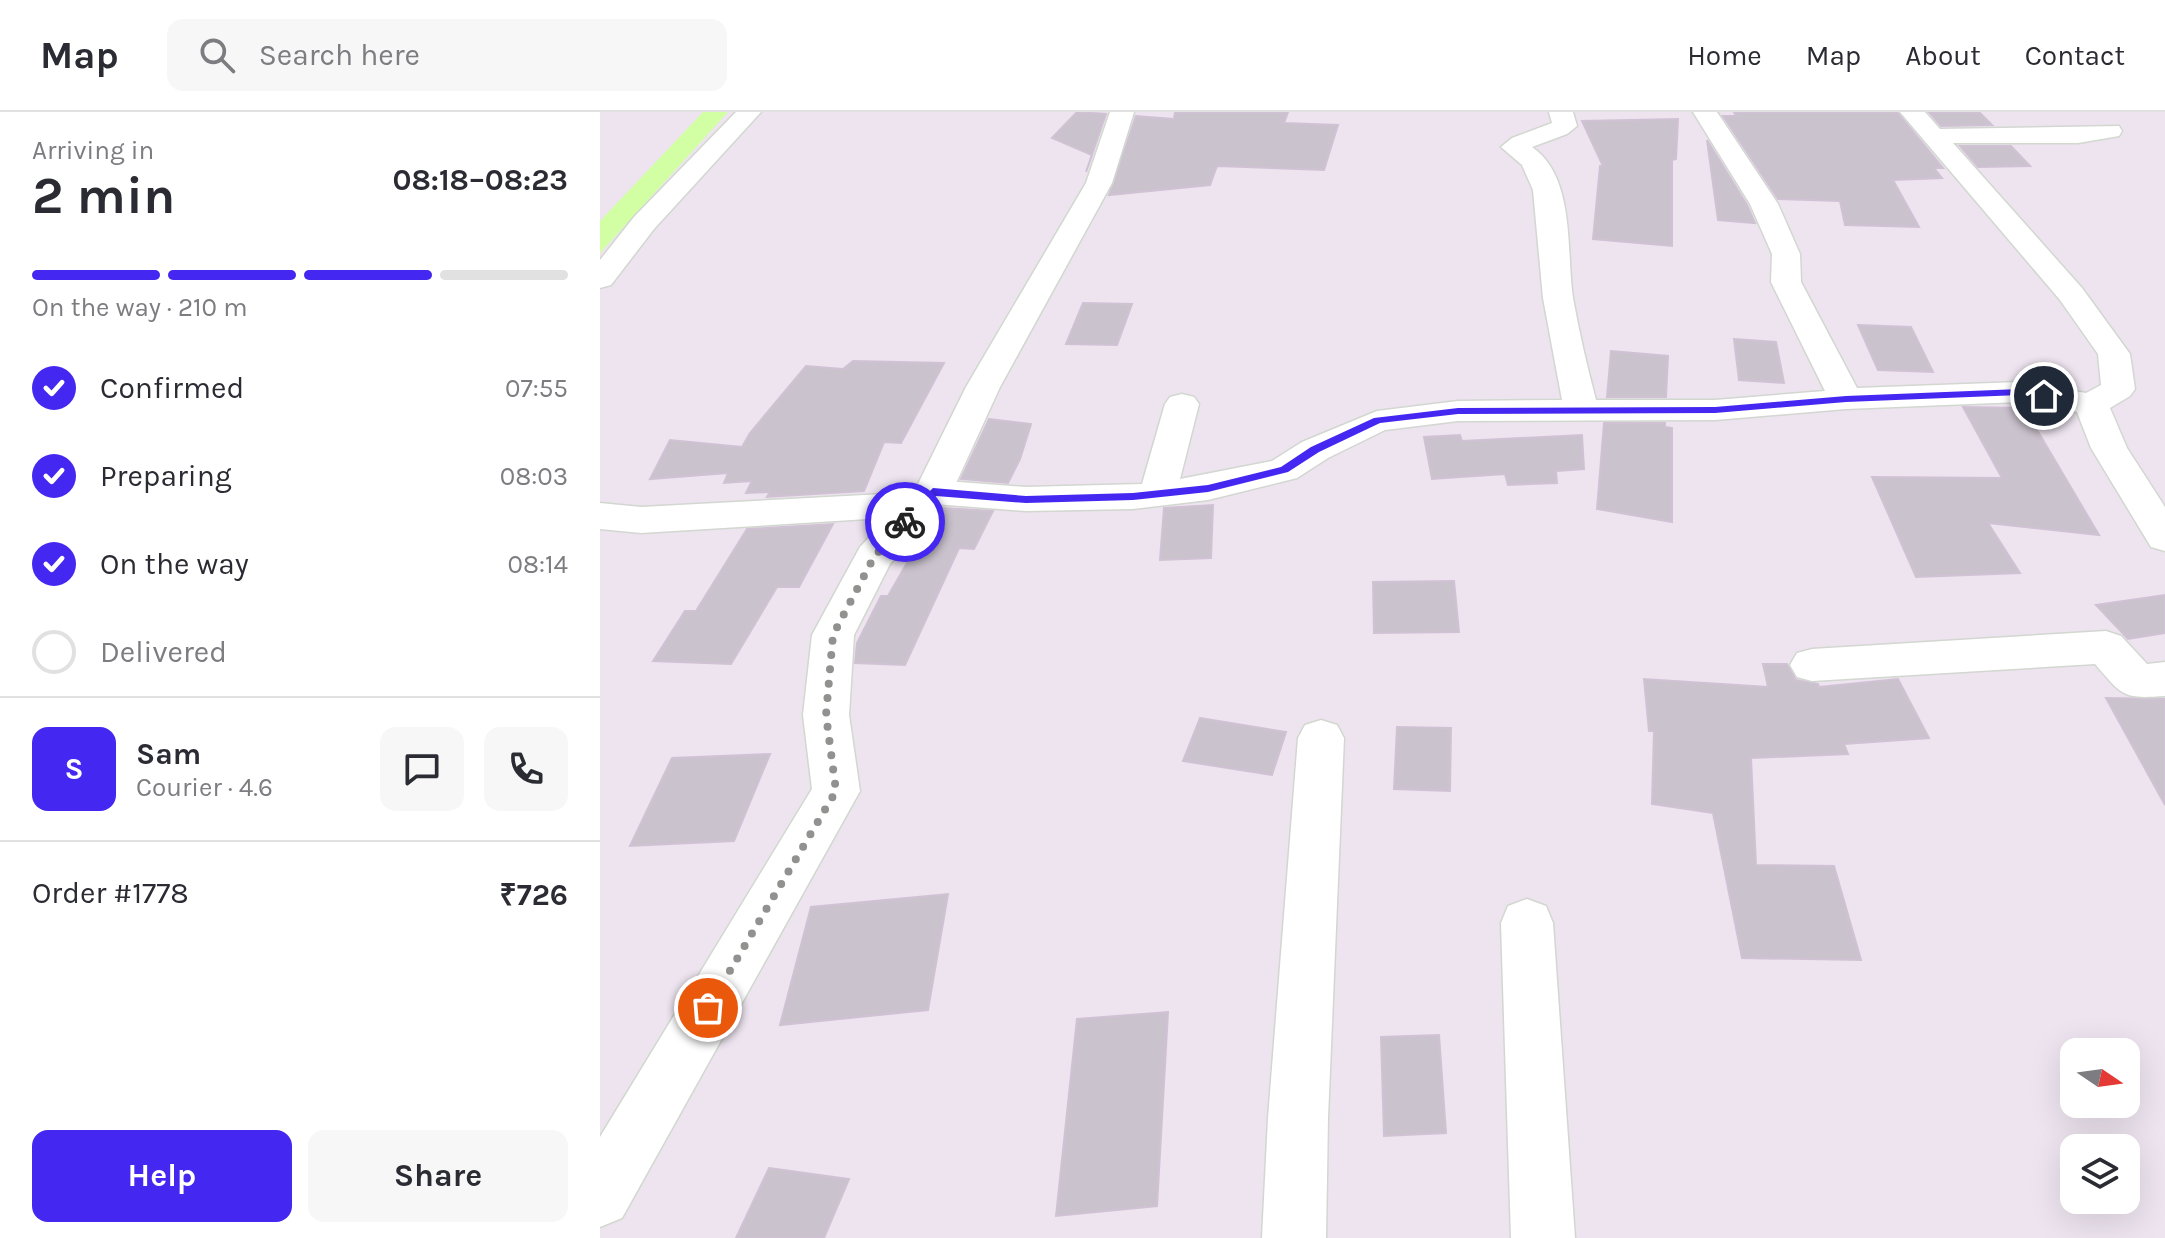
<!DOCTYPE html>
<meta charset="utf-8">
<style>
body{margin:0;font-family:Karla,sans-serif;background:#f7f7f7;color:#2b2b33;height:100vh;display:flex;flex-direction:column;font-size:30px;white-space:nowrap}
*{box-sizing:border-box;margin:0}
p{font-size:26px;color:#7c7c81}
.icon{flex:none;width:44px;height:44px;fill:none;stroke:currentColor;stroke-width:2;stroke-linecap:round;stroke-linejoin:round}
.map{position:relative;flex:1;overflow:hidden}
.details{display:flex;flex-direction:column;background:#fff;width:600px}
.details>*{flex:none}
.needle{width:52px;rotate:103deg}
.tools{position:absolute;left:1460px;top:926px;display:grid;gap:16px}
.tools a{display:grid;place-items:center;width:80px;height:80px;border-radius:16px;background:#fff;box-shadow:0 8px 32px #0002;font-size:40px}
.pin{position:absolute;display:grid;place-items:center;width:68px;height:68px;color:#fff;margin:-34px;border:4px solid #fff;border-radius:50%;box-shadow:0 2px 8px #0007}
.courier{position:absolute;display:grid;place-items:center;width:80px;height:80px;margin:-40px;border:6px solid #4428f1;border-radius:50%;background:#fff;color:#222;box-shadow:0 2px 10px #0007}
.head em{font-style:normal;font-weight:700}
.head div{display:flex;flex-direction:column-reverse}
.head{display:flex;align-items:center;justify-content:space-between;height:136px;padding:0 32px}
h1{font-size:52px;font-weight:700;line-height:60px}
.bar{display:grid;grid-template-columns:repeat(4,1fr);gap:12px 8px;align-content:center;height:96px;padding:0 32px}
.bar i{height:10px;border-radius:6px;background:#e1e1e2}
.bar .on{background:#4428f1}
.bar p{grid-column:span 4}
.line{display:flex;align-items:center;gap:20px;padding:0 32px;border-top:2px solid #e1e1e2}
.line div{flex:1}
.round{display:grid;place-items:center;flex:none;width:84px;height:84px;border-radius:16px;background:#f7f7f7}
ol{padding:0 32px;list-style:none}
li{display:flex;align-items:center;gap:24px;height:88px}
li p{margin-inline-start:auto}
li .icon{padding:8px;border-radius:50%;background:#4428f1;color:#fff;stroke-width:4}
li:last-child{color:#7c7c81}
li i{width:44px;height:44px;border:4px solid #e1e1e2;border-radius:50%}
.button{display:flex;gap:16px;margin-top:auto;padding:16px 32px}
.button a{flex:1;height:92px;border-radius:16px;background:#4428f1;color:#fff;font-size:32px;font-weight:700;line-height:92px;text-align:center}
.button a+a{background:#f7f7f7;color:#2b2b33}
header{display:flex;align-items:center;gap:48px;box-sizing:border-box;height:112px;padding:0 40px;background:#fff;border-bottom:2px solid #e1e1e2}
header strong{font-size:38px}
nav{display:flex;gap:44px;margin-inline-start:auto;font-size:28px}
.search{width:560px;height:72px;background:#f7f7f7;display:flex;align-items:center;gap:20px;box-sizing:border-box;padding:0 28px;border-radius:16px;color:#7c7c81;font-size:30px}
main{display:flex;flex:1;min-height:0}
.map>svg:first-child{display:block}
.water{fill:#d2ffa4}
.building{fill:#cac2cd;stroke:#d0c2d4;stroke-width:2}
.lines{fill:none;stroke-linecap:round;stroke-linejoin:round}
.street-casing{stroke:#d2d7d0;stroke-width:3}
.secondary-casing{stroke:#d1d8ce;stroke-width:3}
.street{fill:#fff;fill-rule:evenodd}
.secondary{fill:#fff;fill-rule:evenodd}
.route{fill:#4428f1}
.done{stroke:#91918f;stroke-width:8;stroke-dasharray:0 14.4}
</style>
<header>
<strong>Map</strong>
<div class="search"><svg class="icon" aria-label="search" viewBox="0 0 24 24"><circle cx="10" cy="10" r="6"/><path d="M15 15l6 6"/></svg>Search here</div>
<nav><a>Home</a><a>Map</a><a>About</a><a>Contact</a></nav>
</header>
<main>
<section class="details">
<div class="head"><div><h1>2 min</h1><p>Arriving in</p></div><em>08:18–08:23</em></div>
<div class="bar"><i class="on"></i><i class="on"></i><i class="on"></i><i></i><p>On the way · 210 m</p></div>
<ol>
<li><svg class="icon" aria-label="check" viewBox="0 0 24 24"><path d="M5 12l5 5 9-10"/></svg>Confirmed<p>07:55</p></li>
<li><svg class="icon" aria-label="check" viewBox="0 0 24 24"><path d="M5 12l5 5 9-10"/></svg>Preparing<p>08:03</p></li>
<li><svg class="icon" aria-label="check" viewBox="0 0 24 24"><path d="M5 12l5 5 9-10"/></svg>On the way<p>08:14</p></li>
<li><i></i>Delivered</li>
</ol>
<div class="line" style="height:144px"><b class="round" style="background:#4428f1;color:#fff">S</b><div><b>Sam</b><p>Courier · 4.6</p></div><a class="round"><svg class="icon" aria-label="chat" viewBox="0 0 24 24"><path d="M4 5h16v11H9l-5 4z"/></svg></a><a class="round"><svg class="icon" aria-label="phone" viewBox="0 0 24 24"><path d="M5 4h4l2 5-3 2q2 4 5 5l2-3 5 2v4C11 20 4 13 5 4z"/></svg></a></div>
<div class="line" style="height:104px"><div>Order #1778</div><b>₹726</b></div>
<div class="button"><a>Help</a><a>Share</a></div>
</section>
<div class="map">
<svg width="1565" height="1126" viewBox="0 0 1565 1126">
<rect width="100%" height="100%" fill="#ede4ef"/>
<path class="water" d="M 103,0 L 128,0 L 0,141 L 0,109 Z"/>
<g class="building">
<path d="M 477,0 L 506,2 L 486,60 L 492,43 L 452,26 Z"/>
<path d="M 575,0 L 688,0 L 684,11 L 738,13 L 724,58 L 617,54 L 610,73 L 509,83 L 536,4 L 574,7 Z"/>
<path d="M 1134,0 L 1297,0 L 1343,56 L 1334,56 L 1342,66 L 1293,68 L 1319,115 L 1245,113 L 1240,89 L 1178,87 L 1123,4 L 1136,4 Z"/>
<path d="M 1329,0 L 1379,0 L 1392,13 L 1341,14 Z"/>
<path d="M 1078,7 L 1076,47 L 1072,48 L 1072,134 L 993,127 L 1000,54 L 1003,54 L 982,9 Z"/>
<path d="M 1107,28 L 1147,93 L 1155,111 L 1118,108 Z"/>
<path d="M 1360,34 L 1411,34 L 1430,54 L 1378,55 Z"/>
<path d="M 483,191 L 532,192 L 517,233 L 466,232 Z"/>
<path d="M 1258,213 L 1311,215 L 1333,260 L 1278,258 Z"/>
<path d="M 1134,227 L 1176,230 L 1184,271 L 1139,268 Z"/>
<path d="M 1011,239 L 1068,244 L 1066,285 L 1007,285 Z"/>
<path d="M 253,249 L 344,251 L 301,331 L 284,330 L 264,379 L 167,385 L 170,380 L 146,381 L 152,369 L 124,371 L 128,361 L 50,367 L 70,328 L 142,335 L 150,321 L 206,254 L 243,257 Z"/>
<path d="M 1363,295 L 1424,296 L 1499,423 L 1388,411 L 1420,461 L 1316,465 L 1272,365 L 1402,366 Z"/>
<path d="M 389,307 L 431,312 L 420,347 L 408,371 L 361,367 Z"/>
<path d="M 1004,311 L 1065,311 L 1065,315 L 1072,316 L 1072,410 L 997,397 Z"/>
<path d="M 860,323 L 862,329 L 982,323 L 984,357 L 956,359 L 957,371 L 908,373 L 905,362 L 832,367 L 824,325 Z"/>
<path d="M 613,393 L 611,446 L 560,448 L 564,396 Z"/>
<path d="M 342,396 L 393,399 L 374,437 L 359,436 L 305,553 L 255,551 L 257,531 L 281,484 L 288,484 L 331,409 Z"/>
<path d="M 233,412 L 199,475 L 177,475 L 131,552 L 53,549 L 85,499 L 96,499 L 147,417 Z"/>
<path d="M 854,469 L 859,520 L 774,521 L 773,470 Z"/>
<path d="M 1565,483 L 1565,521 L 1528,527 L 1496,493 Z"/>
<path d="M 1163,552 L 1187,552 L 1196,568 L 1218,572 L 1219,575 L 1298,567 L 1329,626 L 1244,632 L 1248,642 L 1151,646 L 1156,753 L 1234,754 L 1261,848 L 1142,846 L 1113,701 L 1052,692 L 1054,619 L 1049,619 L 1044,567 L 1168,575 Z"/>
<path d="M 1506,586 L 1565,587 L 1565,693 Z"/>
<path d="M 600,606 L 686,620 L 672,663 L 583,649 Z"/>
<path d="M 797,615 L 851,616 L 850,679 L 794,677 Z"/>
<path d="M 170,642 L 134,729 L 30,734 L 72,646 Z"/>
<path d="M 348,782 L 328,898 L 180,913 L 211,795 Z"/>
<path d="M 568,900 L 557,1094 L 456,1104 L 477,907 Z"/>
<path d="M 839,923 L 846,1021 L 784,1024 L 781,925 Z"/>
<path d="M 169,1056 L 249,1067 L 224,1126 L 136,1126 Z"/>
</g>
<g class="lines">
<g class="street-casing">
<g id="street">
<path d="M 136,0 L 161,0 L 54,117 L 11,173 L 0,176 L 0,148 L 34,105 Z"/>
<path d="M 949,0 L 973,0 L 977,14 L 967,22 L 932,35 C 976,65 966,140 973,186 C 979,220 987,254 996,288 L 1115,288 L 1225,279 L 1171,170 L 1172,142 L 1150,92 L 1093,0 L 1117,0 L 1178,92 L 1200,142 L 1201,170 L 1257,276 L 1420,270 L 1486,281 L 1501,273 L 1498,242 L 1460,188 L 1300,0 L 1325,0 L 1340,17 L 1519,14 L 1522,19 L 1519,24 L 1478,31 L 1353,31 L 1482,176 L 1530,242 L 1535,277 L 1530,284 L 1510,296 L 1527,336 L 1565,395 L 1565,439 L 1551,435 L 1491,336 L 1477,300 L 1420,290 L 1246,297 L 1115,308 L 858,309 L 785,318 L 728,346 L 697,366 L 608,388 L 533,397 L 426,399 L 334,392 L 284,406 L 41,421 L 0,417 L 0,391 L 41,395 L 283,382 L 333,368 L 426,375 L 542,372 L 565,292 L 570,285 L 582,282 L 594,285 L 599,292 L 580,367 L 672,349 L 702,330 L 777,299 L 858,289 L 962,288 L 943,186 L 933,78 L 922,53 L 901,35 L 912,26 L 952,11 Z"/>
<path d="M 1506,519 L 1521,524 L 1547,552 L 1565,550 L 1565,584 C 1522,587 1523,584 1495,552 L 1212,569 L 1197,565 L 1190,553 L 1197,541 L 1212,537 Z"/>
<path d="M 721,608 L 737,613 L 744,626 L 728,1006 L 726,1126 L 662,1126 L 668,1006 L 698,626 L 705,613 Z"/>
<path d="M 927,787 L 946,794 L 953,811 L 975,1126 L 911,1126 L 901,811 L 908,794 Z"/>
</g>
</g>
<g class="secondary-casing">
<path id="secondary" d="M 510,0 L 534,0 L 512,71 L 400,275 L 352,380 L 290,452 L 254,523 L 249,603 L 260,679 L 22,1106 L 0,1115 L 0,1025 L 212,677 L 203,603 L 212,523 L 260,435 L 317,374 L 366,275 L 486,71 Z"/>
</g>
<use href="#street" class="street"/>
<use href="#secondary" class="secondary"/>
</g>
<path class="route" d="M 1420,277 L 1449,284 L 1444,287 L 1420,283 L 1246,290 L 1115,301 L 858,302 L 780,311 L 719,340 L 688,360 L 608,380 L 533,388 L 426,391 L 336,384 L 309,413 L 299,410 L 333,376 L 426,384 L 533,381 L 608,373 L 681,355 L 711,335 L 774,306 L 858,296 L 1115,295 L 1246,284 Z"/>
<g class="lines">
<path class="done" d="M 108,896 L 236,679 L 226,603 L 233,523 L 274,445 L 305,410"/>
</g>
</svg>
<div class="tools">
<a><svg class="needle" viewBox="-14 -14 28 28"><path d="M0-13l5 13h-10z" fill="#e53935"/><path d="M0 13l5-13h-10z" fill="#7c7c81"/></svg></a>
<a><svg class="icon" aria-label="layers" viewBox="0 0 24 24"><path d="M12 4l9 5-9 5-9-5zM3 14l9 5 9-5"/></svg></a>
</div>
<div class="pin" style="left:108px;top:896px;background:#ea580c"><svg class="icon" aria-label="bag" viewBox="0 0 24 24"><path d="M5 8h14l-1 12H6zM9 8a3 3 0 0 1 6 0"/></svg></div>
<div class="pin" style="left:1444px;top:284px;background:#1f2937"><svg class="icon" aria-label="home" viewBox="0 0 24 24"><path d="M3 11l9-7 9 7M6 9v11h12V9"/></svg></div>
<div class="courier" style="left:305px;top:410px"><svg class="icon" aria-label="bike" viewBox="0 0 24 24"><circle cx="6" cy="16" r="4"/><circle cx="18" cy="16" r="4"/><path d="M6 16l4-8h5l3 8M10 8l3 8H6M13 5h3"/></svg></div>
</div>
</main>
